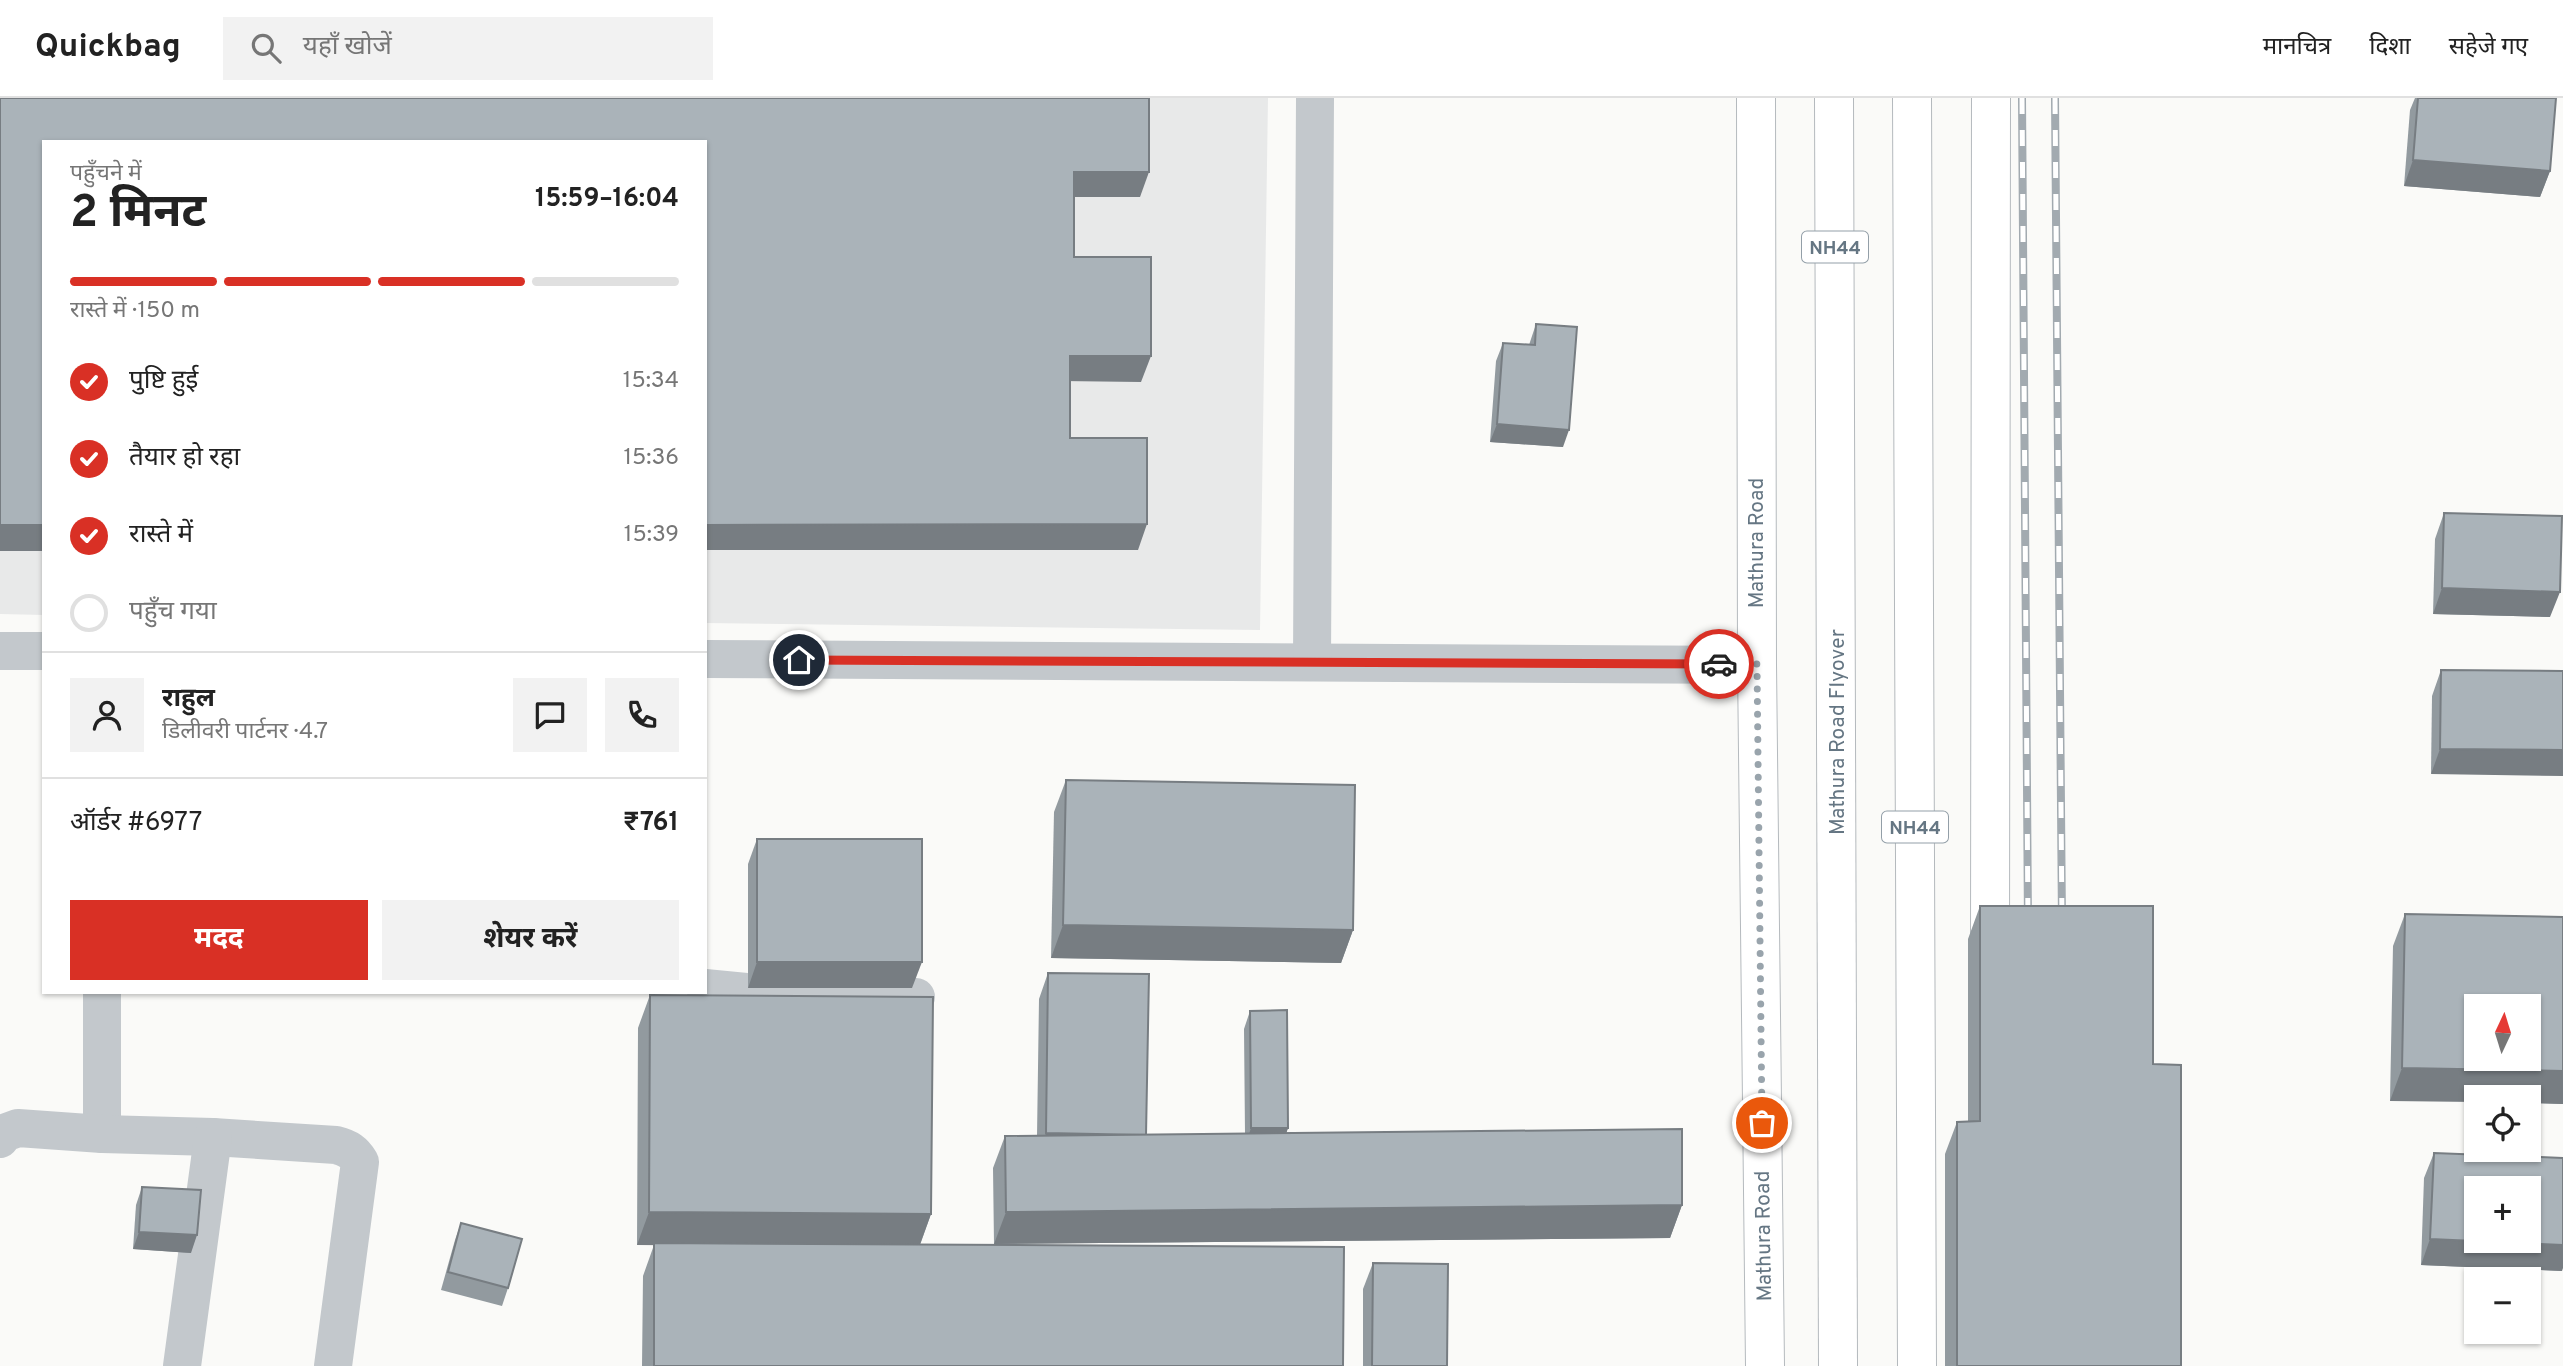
<!DOCTYPE html>
<html lang="hi">
<meta charset="utf-8">
<style>
body{margin:0;font-family:Overpass,"Noto Sans Devanagari",sans-serif;background:#f2f2f2;color:#222;height:100vh;display:flex;flex-direction:column;font-size:26px;white-space:nowrap}
*{box-sizing:border-box;margin:0}
p{font-size:23px;color:#767676}
.icon{flex:none;width:38px;height:38px;fill:none;stroke:currentColor;stroke-width:2;stroke-linecap:round;stroke-linejoin:round}
.map{position:relative;flex:1;overflow:hidden}
.drawer{position:absolute;left:42px;top:42px;width:665px;height:854px;display:flex;flex-direction:column;background:#fff;border-radius:0px;box-shadow:0 2px 5px #0004}
.drawer>*{flex:none}
.needle{width:46px;rotate:4deg}
.controls{position:absolute;left:2464px;top:896px;display:grid;gap:14px}
.controls a{display:grid;place-items:center;width:77px;height:77px;border-radius:0px;background:#fff;box-shadow:0 2px 5px #0004;font-size:35px}
.pin{position:absolute;display:grid;place-items:center;width:60px;height:60px;color:#fff;margin:-30px;border:4px solid #fff;border-radius:50%;box-shadow:0 2px 7px #0007}
.courier{position:absolute;display:grid;place-items:center;width:70px;height:70px;margin:-35px;border:5px solid #d93025;border-radius:50%;background:#fff;color:#222;box-shadow:0 2px 9px #0007}
.summary em{font-style:normal;font-weight:700}
.summary div{display:flex;flex-direction:column-reverse}
.summary{display:flex;align-items:center;justify-content:space-between;height:119px;padding:0 28px}
h1{font-size:46px;font-weight:700;line-height:52px}
.bar{display:grid;grid-template-columns:repeat(4,1fr);gap:10px 7px;align-content:center;height:84px;padding:0 28px}
.bar i{height:9px;border-radius:5px;background:#e0e0e0}
.bar .selected{background:#d93025}
.bar p{grid-column:span 4}
.line{display:flex;align-items:center;gap:18px;padding:0 28px;border-top:2px solid #e0e0e0}
.line div{flex:1}
.round{display:grid;place-items:center;flex:none;width:74px;height:74px;border-radius:0px;background:#f2f2f2}
ol{padding:0 28px;list-style:none}
li{display:flex;align-items:center;gap:21px;height:77px}
li p{margin-inline-start:auto}
li .icon{padding:7px;border-radius:50%;background:#d93025;color:#fff;stroke-width:4}
li:last-child{color:#767676}
li i{width:38px;height:38px;border:4px solid #e0e0e0;border-radius:50%}
.button{display:flex;gap:14px;margin-top:auto;padding:14px 28px}
.button a{flex:1;height:80px;border-radius:0px;background:#d93025;color:#fff;font-size:28px;font-weight:700;line-height:80px;text-align:center}
.button a+a{background:#f2f2f2;color:#222}
header{display:flex;align-items:center;gap:42px;box-sizing:border-box;height:98px;padding:0 35px;background:#fff;border-bottom:2px solid #e0e0e0}
header strong{font-size:33px}
nav{display:flex;gap:38px;margin-inline-start:auto;font-size:24px}
.search{width:490px;height:63px;background:#f2f2f2;display:flex;align-items:center;gap:18px;box-sizing:border-box;padding:0 24px;border-radius:0px;color:#767676;font-size:26px}
.map>svg:first-child{display:block}
.built{fill:#e8e9e9}
.lines{fill:none;stroke-linecap:round;stroke-linejoin:round}
.major-casing{stroke:#b5babe;stroke-width:40}
.highway-casing{stroke:#b4b9bd;stroke-width:40}
.minor{stroke:#c3c8cc;stroke-width:38}
.major{stroke:#fff;stroke-width:38}
.highway{stroke:#fff;stroke-width:38}
.rail-casing{stroke:#a2aab0;stroke-width:8}
.rail{stroke:#fff;stroke-width:5;stroke-dasharray:16;stroke-linecap:butt}
.wall{fill:#929a9f}
.shaded-wall{fill:#777d82}
.building{fill:#aab3b9;stroke:#777d82;stroke-width:2;fill-rule:evenodd}
.done{stroke:#99a4ac;stroke-width:7;stroke-dasharray:0 12.6}
.route{stroke:#d93025;stroke-width:9}
.labels{text-anchor:middle;stroke-width:7;stroke-linejoin:round;paint-order:stroke}
.shield{fill:#fff;stroke:#939fa8;stroke-width:2}
.shield-label{font-size:19px;font-weight:bold;fill:#657683}
.street-label{font-size:21px;fill:#657683;stroke:#fff}
</style>
<header>
<strong>Quickbag</strong>
<div class="search"><svg class="icon" aria-label="search" viewBox="0 0 24 24"><circle cx="10" cy="10" r="6"/><path d="M15 15l6 6"/></svg>यहाँ खोजें</div>
<nav><a>मानचित्र</a><a>दिशा</a><a>सहेजे गए</a></nav>
</header>
<div class="map">
<svg width="2563" height="1268" viewBox="0 0 2563 1268">
<rect width="100%" height="100%" fill="#fafaf8"/>
<path class="built" d="M 0,0 L 1268,0 L 1260,532 L 705,525 L 705,44 L 44,44 L 44,517 L 0,516 Z"/>
<g class="lines">
<g class="major-casing">
<g id="major">
<path d="M 1756,0 L 1757,567 L 1765,1268"/>
<path d="M 1990,859 L 1991,0"/>
</g>
</g>
<g class="highway-casing">
<g id="highway">
<path d="M 1834,0 L 1838,1268"/>
<path d="M 1912,0 L 1917,1268"/>
</g>
</g>
<g class="minor">
<path d="M 0,553 L 44,553"/>
<path d="M 705,561 L 1757,567"/>
<path d="M 1312,564 L 1315,0"/>
<path d="M 705,890 L 746,894 L 916,899"/>
<path d="M 102,894 L 102,1036"/>
<path d="M 0,1041 L 4,1035 L 18,1030 L 102,1036 L 213,1039 L 336,1047 C 348,1050 354,1054 360,1064 L 333,1268"/>
<path d="M 182,1268 L 213,1039"/>
</g>
<use href="#major" class="major"/>
<use href="#highway" class="highway"/>
<g class="rail-casing">
<g id="rail">
<path d="M 2022,0 L 2028,827"/>
<path d="M 2055,0 L 2062,826"/>
</g>
</g>
<use href="#rail" class="rail"/>
</g>
<g class="wall">
<path d="M 2415,0 L 2556,0 L 2550,73 L 2540,99 L 2404,88 L 2410,12 Z"/>
<path d="M 1536,226 L 1563,349 L 1490,344 L 1496,263 L 1503,245 L 1529,247 Z"/>
<path d="M 2444,415 L 2550,519 L 2433,516 L 2435,441 Z"/>
<path d="M 2441,572 L 2563,573 L 2431,676 L 2432,598 Z"/>
<path d="M 1066,682 L 1353,832 L 1341,865 L 1051,860 L 1054,714 Z"/>
<path d="M 757,741 L 912,890 L 748,890 L 748,766 Z"/>
<path d="M 1980,808 L 2153,966 L 2181,1268 L 1945,1268 L 1945,1056 L 1957,1024 L 1968,1024 L 1968,841 Z"/>
<path d="M 2405,816 L 2563,819 L 2563,1006 L 2529,1005 L 2529,999 L 2390,1003 L 2393,848 Z"/>
<path d="M 1048,875 L 1146,1036 L 1245,1036 L 1244,931 L 1250,913 L 1288,1030 L 1286,1035 L 1682,1107 L 1670,1140 L 994,1146 L 993,1070 L 1005,1038 L 1037,1038 L 1039,901 Z"/>
<path d="M 650,897 L 931,1116 L 920,1147 L 1343,1268 L 642,1268 L 643,1178 L 654,1147 L 637,1147 L 638,930 Z"/>
<path d="M 2434,1055 L 2562,1173 L 2421,1167 L 2424,1080 Z"/>
<path d="M 142,1089 L 191,1155 L 133,1151 L 136,1107 Z"/>
<path d="M 461,1125 L 508,1190 L 502,1208 L 441,1192 L 455,1142 Z"/>
<path d="M 1373,1165 L 1447,1268 L 1363,1268 L 1363,1191 Z"/>
</g>
<g class="shaded-wall">
<path d="M 2413,62 L 2550,73 L 2540,99 L 2404,88 Z"/>
<path d="M 1074,74 L 1149,74 L 1140,99 L 1065,99 Z"/>
<path d="M 1070,258 L 1151,258 L 1141,284 L 1061,283 Z"/>
<path d="M 1497,326 L 1569,332 L 1563,349 L 1490,344 Z"/>
<path d="M 1147,426 L 1138,452 L 705,452 L 705,427 Z"/>
<rect x="0" y="427" width="44" height="26"/>
<path d="M 2442,490 L 2560,494 L 2550,519 L 2433,516 Z"/>
<path d="M 2440,651 L 2563,652 L 2563,678 L 2431,676 Z"/>
<path d="M 1063,827 L 1353,832 L 1341,865 L 1051,860 Z"/>
<path d="M 757,864 L 922,864 L 912,890 L 748,890 Z"/>
<path d="M 2402,970 L 2563,973 L 2563,1006 L 2529,1005 L 2529,999 L 2476,999 L 2476,1004 L 2390,1003 Z"/>
<path d="M 1251,1030 L 1288,1030 L 1282,1048 L 1245,1048 Z"/>
<path d="M 1046,1035 L 1146,1037 L 1037,1061 Z"/>
<path d="M 1682,1107 L 1670,1140 L 994,1146 L 1006,1114 Z"/>
<path d="M 649,1114 L 931,1116 L 919,1149 L 637,1147 Z"/>
<path d="M 139,1134 L 197,1137 L 191,1155 L 133,1151 Z"/>
<path d="M 2430,1141 L 2563,1147 L 2563,1170 L 2562,1173 L 2421,1167 Z"/>
</g>
<g class="building">
<path d="M 0,0 L 1149,0 L 1149,74 L 1074,74 L 1074,159 L 1151,159 L 1151,258 L 1070,258 L 1070,340 L 1147,340 L 1147,426 L 705,427 L 705,44 L 44,44 L 44,427 L 0,427 Z"/>
<path d="M 2418,0 L 2556,0 L 2550,73 L 2413,62 Z"/>
<path d="M 1536,226 L 1577,229 L 1569,332 L 1497,326 L 1503,245 L 1535,247 Z"/>
<path d="M 2444,415 L 2562,418 L 2560,494 L 2442,490 Z"/>
<path d="M 2441,572 L 2563,573 L 2563,652 L 2440,651 Z"/>
<path d="M 1066,682 L 1355,687 L 1353,832 L 1063,827 Z"/>
<rect x="757" y="741" width="165" height="123"/>
<path d="M 1980,808 L 2153,808 L 2153,966 L 2181,967 L 2181,1268 L 1957,1268 L 1957,1024 L 1980,1023 Z"/>
<path d="M 2405,816 L 2563,819 L 2563,973 L 2402,970 ZM 2476,908 L 2529,908 L 2529,961 L 2476,961 Z"/>
<path d="M 1048,875 L 1149,876 L 1146,1037 L 1046,1035 Z"/>
<path d="M 650,897 L 933,899 L 931,1116 L 649,1114 Z"/>
<path d="M 1287,912 L 1288,1030 L 1251,1030 L 1250,913 Z"/>
<path d="M 1682,1031 L 1682,1107 L 1006,1114 L 1005,1038 Z"/>
<path d="M 2434,1055 L 2563,1060 L 2563,1147 L 2430,1141 ZM 2476,1090 L 2529,1090 L 2529,1143 L 2476,1143 Z"/>
<path d="M 142,1089 L 201,1092 L 197,1137 L 139,1134 Z"/>
<path d="M 461,1125 L 522,1141 L 508,1190 L 448,1174 Z"/>
<path d="M 654,1145 L 1344,1149 L 1343,1268 L 654,1268 Z"/>
<path d="M 1373,1165 L 1448,1166 L 1447,1268 L 1372,1268 Z"/>
</g>
<g class="lines">
<path class="done" d="M 1719,566 L 1757,566 L 1762,1025"/>
<path class="route" d="M 799,562 L 1719,566"/>
</g>
<g class="labels">
<g class="shield">
<rect x="1802" y="133.5" width="66" height="31" rx="5"/>
<rect x="1882" y="713.5" width="66" height="31" rx="5"/>
</g>
<g class="shield-label">
<text x="1835" y="156">NH44</text>
<text x="1915" y="736">NH44</text>
</g>
<g class="street-label">
<text transform="translate(1756 445) rotate(-90)" y="7">Mathura Road</text>
<text transform="translate(1837 634) rotate(-90)" y="7">Mathura Road Flyover</text>
<text transform="translate(1763 1138) rotate(-91)" y="7">Mathura Road</text>
</g>
</g>
</svg>
<div class="controls">
<a><svg class="needle" viewBox="-14 -14 28 28"><path d="M0-13l5 13h-10z" fill="#e53935"/><path d="M0 13l5-13h-10z" fill="#767676"/></svg></a>
<a><svg class="icon" aria-label="locate" viewBox="0 0 24 24"><circle cx="12" cy="12" r="6"/><path d="M12 2v4M12 18v4M2 12h4M18 12h4"/></svg></a>
<a>+</a>
<a>−</a>
</div>
<div class="pin" style="left:1762px;top:1025px;background:#ea580c"><svg class="icon" aria-label="bag" viewBox="0 0 24 24"><path d="M5 8h14l-1 12H6zM9 8a3 3 0 0 1 6 0"/></svg></div>
<div class="pin" style="left:799px;top:562px;background:#1f2937"><svg class="icon" aria-label="home" viewBox="0 0 24 24"><path d="M3 11l9-7 9 7M6 9v11h12V9"/></svg></div>
<div class="courier" style="left:1719px;top:566px"><svg class="icon" aria-label="car" viewBox="0 0 24 24"><path d="M5 17H2v-5l4-1 3-4h7l3 4 3 1v5h-3M9 17h6M6 11h13"/><circle cx="7" cy="17" r="2"/><circle cx="17" cy="17" r="2"/></svg></div>
<section class="drawer">
<div class="summary"><div><h1>2 मिनट</h1><p>पहुँचने में</p></div><em>15:59–16:04</em></div>
<div class="bar"><i class="selected"></i><i class="selected"></i><i class="selected"></i><i></i><p>रास्ते में · 150 m</p></div>
<ol>
<li><svg class="icon" aria-label="check" viewBox="0 0 24 24"><path d="M5 12l5 5 9-10"/></svg>पुष्टि हुई<p>15:34</p></li>
<li><svg class="icon" aria-label="check" viewBox="0 0 24 24"><path d="M5 12l5 5 9-10"/></svg>तैयार हो रहा<p>15:36</p></li>
<li><svg class="icon" aria-label="check" viewBox="0 0 24 24"><path d="M5 12l5 5 9-10"/></svg>रास्ते में<p>15:39</p></li>
<li><i></i>पहुँच गया</li>
</ol>
<div class="line" style="height:126px"><a class="round"><svg class="icon" aria-label="person" viewBox="0 0 24 24"><circle cx="12" cy="8" r="4"/><path d="M4 21q1-7 8-7t8 7"/></svg></a><div><b>राहुल</b><p>डिलीवरी पार्टनर · 4.7</p></div><a class="round"><svg class="icon" aria-label="chat" viewBox="0 0 24 24"><path d="M4 5h16v11H9l-5 4z"/></svg></a><a class="round"><svg class="icon" aria-label="phone" viewBox="0 0 24 24"><path d="M5 4h4l2 5-3 2q2 4 5 5l2-3 5 2v4C11 20 4 13 5 4z"/></svg></a></div>
<div class="line" style="height:91px"><div>ऑर्डर #6977</div><b>₹761</b></div>
<div class="button"><a>मदद</a><a>शेयर करें</a></div>
</section>
</div>
